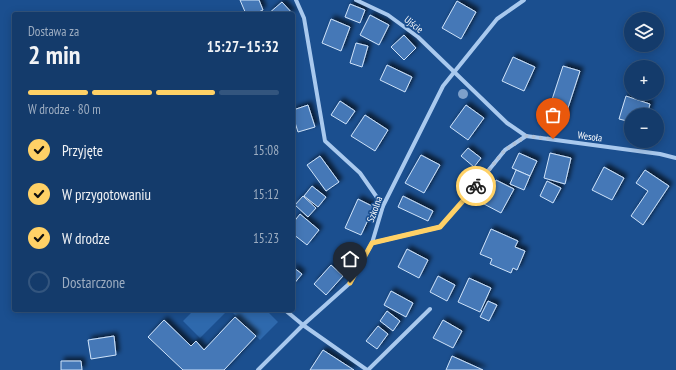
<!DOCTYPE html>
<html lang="pl">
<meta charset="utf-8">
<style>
body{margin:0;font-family:"PT Sans Narrow",sans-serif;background:#1d4271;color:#f1f3f6;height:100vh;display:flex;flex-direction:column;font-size:15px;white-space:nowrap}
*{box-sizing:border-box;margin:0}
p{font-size:13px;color:#9dadc1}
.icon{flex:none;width:22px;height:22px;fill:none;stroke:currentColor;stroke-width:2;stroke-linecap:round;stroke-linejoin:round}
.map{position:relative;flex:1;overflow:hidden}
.side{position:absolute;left:12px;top:12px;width:283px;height:300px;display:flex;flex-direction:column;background:#143b6b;border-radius:4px;box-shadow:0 2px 10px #0003,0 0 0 1px #33557e}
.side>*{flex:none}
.tools{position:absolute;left:624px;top:12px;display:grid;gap:8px}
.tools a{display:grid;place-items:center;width:40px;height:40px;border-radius:50%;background:#143b6b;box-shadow:0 2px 10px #0003,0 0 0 1px #33557e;font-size:20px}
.pin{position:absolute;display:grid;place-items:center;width:34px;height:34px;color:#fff;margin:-41px -17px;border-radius:50% 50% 50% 0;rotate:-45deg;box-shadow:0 0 4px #0007}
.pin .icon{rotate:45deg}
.courier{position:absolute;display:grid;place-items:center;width:40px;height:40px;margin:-20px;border:3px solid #ffd166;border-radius:50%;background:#fff;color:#222;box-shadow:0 1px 5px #0007}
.head em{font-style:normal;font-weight:700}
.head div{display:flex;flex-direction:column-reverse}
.head{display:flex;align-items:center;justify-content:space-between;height:68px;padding:0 16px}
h1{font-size:26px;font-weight:700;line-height:30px}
.bar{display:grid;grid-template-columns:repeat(4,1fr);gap:6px 4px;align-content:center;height:48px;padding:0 16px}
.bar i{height:5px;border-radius:3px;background:#33557e}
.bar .selected{background:#ffd166}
.bar p{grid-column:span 4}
ol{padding:0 16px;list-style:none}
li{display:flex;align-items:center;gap:12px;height:44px}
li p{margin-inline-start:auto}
li .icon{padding:4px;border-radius:50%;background:#ffd166;color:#111;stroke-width:4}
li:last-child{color:#9dadc1}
li i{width:22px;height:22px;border:2px solid #33557e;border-radius:50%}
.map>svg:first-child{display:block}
.green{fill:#2e69ad}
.building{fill:#4478b7;stroke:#cfe3fa;filter:url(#shadow)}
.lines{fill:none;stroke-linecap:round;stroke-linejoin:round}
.street{stroke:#a9c9ee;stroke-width:4}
.tree{fill:#7ea0ca}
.done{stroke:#afc1d8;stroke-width:4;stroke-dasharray:0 7.2}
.route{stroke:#ffd166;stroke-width:5}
.labels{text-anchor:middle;stroke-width:3.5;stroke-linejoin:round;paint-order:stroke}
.street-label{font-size:10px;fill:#fff;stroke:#1b4f8f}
</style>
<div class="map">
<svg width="676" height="370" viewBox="0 0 676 370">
<defs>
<filter id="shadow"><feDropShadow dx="3.5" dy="-3.5" stdDeviation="2" flood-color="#0009"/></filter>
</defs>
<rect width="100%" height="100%" fill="#1b4f8f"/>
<g class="green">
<path d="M 194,310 L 228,310 L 200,338 L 183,321 Z"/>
<path d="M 230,310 L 266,310 L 278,322 L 260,340 Z"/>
</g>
<g class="building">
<path d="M 240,0 L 259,0 L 263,10 L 254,14 L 246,14 Z"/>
<path d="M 457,1 L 476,12 L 461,39 L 442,28 Z"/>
<path d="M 282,2 L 293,14 L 268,14 Z"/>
<path d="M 350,4 L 365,10 L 360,23 L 345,17 Z"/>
<path d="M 370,15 L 389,25 L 379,45 L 360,35 Z"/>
<path d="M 331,19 L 350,27 L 341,51 L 322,43 Z"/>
<path d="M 404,35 L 416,48 L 404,60 L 391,47 Z"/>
<path d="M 356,43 L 368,46 L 362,67 L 350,63 Z"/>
<path d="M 513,57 L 535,67 L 524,91 L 502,81 Z"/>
<path d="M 387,65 L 412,77 L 405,92 L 380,80 Z"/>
<path d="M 563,66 L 580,71 L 564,120 L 547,115 Z"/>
<path d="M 626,96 L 650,104 L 647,115 L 631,115 L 631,122 L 619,119 Z"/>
<path d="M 340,101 L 355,111 L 346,124 L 331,115 Z"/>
<path d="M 308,105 L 315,127 L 298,132 L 293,116 L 293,110 Z"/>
<path d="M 466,105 L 484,118 L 468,140 L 450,127 Z"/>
<path d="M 365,115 L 388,130 L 375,151 L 351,136 Z"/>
<path d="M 468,148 L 481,158 L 474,167 L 461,156 Z"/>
<path d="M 519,153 L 537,161 L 530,176 L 512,168 Z"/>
<path d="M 550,153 L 571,158 L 565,184 L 544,178 Z"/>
<path d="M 421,155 L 440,165 L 424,193 L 405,183 Z"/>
<path d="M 320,156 L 339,182 L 326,191 L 307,165 Z"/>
<path d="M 604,167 L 624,178 L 612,200 L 592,190 Z"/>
<path d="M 516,170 L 530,176 L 524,190 L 510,184 Z"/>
<path d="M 645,170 L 669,186 L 643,225 L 631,216 L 648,191 L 636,183 Z"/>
<path d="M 496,180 L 514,189 L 501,213 L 484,204 Z"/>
<path d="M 547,181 L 561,188 L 553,203 L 540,196 Z"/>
<path d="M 312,186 L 326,197 L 318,207 L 304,196 Z"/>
<path d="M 303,196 L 316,208 L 308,217 L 295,205 Z"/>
<path d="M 403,196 L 433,211 L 428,221 L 398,207 Z"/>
<path d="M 358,199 L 374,207 L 361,235 L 345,228 Z"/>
<path d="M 300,214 L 319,230 L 307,245 L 293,234 L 293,223 Z"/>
<path d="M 491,229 L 518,241 L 515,247 L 525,251 L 517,270 L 513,268 L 511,273 L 490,264 L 492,259 L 480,254 Z"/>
<path d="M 407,249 L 428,260 L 419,278 L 398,267 Z"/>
<path d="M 331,265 L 343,276 L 326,295 L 314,284 Z"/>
<path d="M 293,267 L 302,274 L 293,285 Z"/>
<path d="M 438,276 L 455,285 L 447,301 L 430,292 Z"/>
<path d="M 469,278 L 491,288 L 480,312 L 458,302 Z"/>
<path d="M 391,291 L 413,303 L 406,317 L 384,305 Z"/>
<path d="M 488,301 L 497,305 L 489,321 L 480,317 Z"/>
<path d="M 387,311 L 400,321 L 393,331 L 380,321 Z"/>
<path d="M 235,317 L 256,336 L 224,370 L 183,370 L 148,337 L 164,320 L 191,346 L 196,341 L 204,350 Z"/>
<path d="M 443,320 L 462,331 L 453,348 L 433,338 Z"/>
<path d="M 378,326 L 388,334 L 377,349 L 366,341 Z"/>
<path d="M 114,336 L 116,355 L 91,359 L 88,340 Z"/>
<path d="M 323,350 L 354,370 L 310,370 Z"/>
<path d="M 452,356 L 483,370 L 446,370 Z"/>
<path d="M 61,361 L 81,361 L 82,370 L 61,370 Z"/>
</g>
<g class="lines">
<g class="street">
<path d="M 296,0 L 304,18 L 325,141 L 360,173 L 383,206"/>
<path d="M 356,0 L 388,15 L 418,37 L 507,123 L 526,136 L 660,154 L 676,158"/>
<path d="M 372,243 L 440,227 L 471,192 L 505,150 L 526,136"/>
<path d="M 285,310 L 303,325 L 367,370"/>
<path d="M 258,370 L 303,325 L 350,283 L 372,243 L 383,206 L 443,86 L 497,19 L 524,0"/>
<path d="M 368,370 L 430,309"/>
</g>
</g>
<circle class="tree" cx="463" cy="94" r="5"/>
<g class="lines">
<path class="done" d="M 476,186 L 505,150 L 526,136 L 553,139"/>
<path class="route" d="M 350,283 L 372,243 L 440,227 L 476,186"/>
</g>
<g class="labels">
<g class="street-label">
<text transform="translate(414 24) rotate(38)" y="4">Ujście</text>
<text transform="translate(590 136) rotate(8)" y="4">Wesoła</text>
<text transform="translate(374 209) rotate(-70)" y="4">Szkolna</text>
</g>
</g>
</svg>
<div class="tools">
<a><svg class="icon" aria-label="layers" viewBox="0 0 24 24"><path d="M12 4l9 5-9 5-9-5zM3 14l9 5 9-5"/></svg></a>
<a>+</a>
<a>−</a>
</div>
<div class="pin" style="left:553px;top:139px;background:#ea580c"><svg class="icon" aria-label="bag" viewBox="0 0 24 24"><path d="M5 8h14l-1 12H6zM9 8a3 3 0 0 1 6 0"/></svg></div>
<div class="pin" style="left:350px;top:283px;background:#1f2937"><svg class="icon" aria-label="home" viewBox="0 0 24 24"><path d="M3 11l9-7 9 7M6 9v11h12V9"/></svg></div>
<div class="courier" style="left:476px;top:186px"><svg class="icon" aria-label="bike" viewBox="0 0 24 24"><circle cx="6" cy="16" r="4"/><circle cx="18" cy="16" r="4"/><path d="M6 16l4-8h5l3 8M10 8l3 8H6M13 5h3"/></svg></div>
<section class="side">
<div class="head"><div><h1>2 min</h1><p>Dostawa za</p></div><em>15:27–15:32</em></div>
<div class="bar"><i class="selected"></i><i class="selected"></i><i class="selected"></i><i></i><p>W drodze · 80 m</p></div>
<ol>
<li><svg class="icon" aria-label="check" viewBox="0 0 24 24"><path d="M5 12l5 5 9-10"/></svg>Przyjęte<p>15:08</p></li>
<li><svg class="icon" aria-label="check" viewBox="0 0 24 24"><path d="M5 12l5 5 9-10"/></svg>W przygotowaniu<p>15:12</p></li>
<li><svg class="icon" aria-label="check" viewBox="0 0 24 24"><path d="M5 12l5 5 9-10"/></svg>W drodze<p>15:23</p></li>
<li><i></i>Dostarczone</li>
</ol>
</section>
</div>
